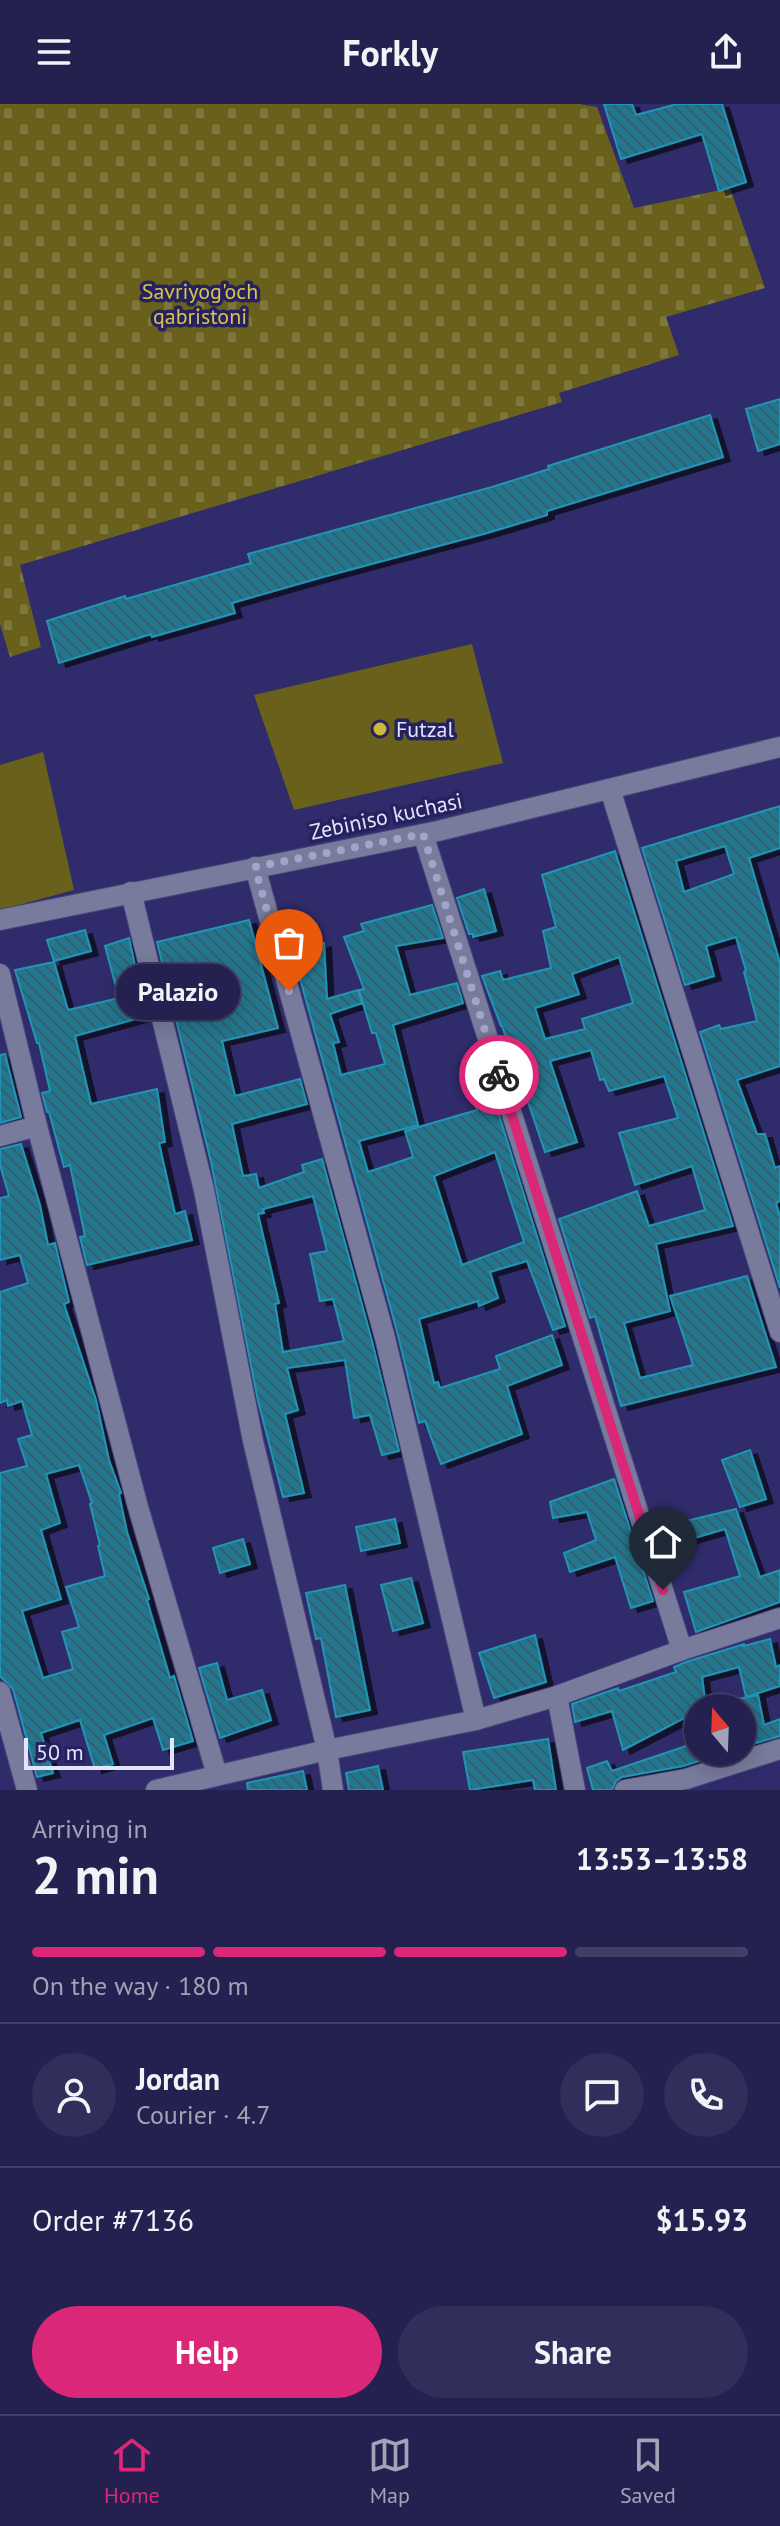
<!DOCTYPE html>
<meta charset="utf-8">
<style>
body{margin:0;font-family:"PT Sans",sans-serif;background:#302e5a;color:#f1f3f6;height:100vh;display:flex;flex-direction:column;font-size:30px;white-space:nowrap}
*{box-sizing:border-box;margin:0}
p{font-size:26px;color:#a3a3b7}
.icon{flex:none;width:44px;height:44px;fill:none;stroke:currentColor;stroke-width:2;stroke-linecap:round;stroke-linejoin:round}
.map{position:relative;height:1686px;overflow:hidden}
.drawer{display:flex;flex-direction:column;background:#242150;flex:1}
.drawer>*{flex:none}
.needle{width:52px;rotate:341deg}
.controls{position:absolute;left:684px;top:1590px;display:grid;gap:16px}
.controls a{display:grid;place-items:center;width:72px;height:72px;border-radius:50%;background:#242150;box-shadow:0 4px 20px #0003,0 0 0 2px #413e67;font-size:40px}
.scale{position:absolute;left:24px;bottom:20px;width:150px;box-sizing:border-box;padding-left:8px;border:4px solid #e3e5fd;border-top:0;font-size:22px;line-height:28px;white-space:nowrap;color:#e3e5fd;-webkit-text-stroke:6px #26215f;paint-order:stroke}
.pin{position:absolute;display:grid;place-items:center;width:68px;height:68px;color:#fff;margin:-82px -34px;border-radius:50% 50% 50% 0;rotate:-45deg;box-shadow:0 0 8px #0007}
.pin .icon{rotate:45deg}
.courier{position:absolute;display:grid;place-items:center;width:80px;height:80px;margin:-40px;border:6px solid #db2777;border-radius:50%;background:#fff;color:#222;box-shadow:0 2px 10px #0007}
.bubble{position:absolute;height:56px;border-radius:28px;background:#242150;box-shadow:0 4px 20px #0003,0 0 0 2px #413e67;font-size:26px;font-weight:600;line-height:56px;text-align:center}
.overview em{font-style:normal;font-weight:600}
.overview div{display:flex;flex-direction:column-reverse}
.overview{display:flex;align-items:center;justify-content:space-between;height:136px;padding:0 32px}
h1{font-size:52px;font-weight:600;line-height:60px}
.bar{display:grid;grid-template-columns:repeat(4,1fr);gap:12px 8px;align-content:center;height:96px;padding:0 32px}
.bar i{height:10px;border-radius:6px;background:#413e67}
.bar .current{background:#db2777}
.bar p{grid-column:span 4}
.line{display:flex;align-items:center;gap:20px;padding:0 32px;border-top:2px solid #413e67}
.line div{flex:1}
.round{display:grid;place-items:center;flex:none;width:84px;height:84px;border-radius:42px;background:#302e5a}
.primary-button{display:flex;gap:16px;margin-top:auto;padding:16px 32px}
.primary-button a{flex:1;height:92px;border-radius:48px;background:#db2777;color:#fff;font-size:32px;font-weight:600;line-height:92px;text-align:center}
.primary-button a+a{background:#302e5a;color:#f1f3f6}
header{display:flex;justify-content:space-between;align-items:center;height:104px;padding:0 32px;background:#242150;font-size:36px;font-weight:600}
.tabs{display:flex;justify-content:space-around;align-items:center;height:112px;border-top:2px solid #413e67;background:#242150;font-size:22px;color:#a3a3b7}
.tabs a{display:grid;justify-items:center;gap:4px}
.tabs .current{color:#db2777}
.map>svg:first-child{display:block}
.green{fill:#69601b}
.cemetery{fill:url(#cemetery-stones)}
.building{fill:url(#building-back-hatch);stroke:#2194b4;stroke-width:2;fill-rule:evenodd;filter:url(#shadow)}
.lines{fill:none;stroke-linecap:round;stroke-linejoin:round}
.minor-casing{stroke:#49467f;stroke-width:22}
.minor{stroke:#797b9c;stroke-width:20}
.done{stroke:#a4a4ca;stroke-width:8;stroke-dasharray:0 14.4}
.route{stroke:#db2777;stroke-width:10}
.poi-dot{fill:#cbba39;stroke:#26215f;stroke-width:3}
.labels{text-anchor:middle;stroke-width:7;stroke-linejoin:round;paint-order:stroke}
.park-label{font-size:22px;fill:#d6c54a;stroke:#26215f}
.poi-label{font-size:22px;fill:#e3e5fd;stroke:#26215f;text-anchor:start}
.street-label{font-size:22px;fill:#e3e5fd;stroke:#26215f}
</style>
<header><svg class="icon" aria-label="menu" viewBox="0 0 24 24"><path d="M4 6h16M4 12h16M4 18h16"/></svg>Forkly<svg class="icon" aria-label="share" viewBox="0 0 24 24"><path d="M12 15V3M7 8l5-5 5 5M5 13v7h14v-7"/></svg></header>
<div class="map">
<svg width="780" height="1686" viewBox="0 0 780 1686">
<defs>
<pattern id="cemetery-stones" width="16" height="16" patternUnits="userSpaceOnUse" patternTransform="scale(2)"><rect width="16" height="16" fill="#69601b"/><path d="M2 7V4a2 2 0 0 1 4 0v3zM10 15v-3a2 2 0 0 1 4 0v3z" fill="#7e773d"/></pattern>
<pattern id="building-back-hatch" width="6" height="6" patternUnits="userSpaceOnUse" patternTransform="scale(2)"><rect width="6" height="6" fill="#24778f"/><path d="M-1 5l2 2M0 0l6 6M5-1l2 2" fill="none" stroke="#345e6e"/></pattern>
<filter id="shadow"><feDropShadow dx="7" dy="4" stdDeviation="0" flood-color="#0009"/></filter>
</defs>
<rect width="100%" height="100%" fill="#302c6b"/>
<g class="green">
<path d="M 472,540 L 503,659 L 294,706 L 254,591 Z"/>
<path d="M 43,648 L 74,786 L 0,806 L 0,661 Z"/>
</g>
<path class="cemetery" d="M 0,0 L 579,0 L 597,3 L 634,104 L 730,84 L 765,184 L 666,213 L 679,251 L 559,289 L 562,298 L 20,461 L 41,543 L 10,553 L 0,520 Z"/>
<g class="building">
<path d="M 604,0 L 632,0 L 636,11 L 677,0 L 722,0 L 746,78 L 719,87 L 702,30 L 621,55 Z"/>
<path d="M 780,295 L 780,340 L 758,347 L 746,305 Z"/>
<path d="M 710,311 L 723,353 L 547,407 L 547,411 L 487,429 L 323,473 L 232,499 L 235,509 L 152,533 L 151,530 L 59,559 L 47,517 L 125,492 L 126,495 L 251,459 L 248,450 L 492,383 L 549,365 L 548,362 Z"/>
<path d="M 780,702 L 780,744 L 749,754 L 780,859 L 780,962 L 737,976 L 757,1030 L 765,1030 L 775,1064 L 780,1062 L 780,1097 L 776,1099 L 780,1113 L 780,1184 L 700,928 L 719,921 L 721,925 L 757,917 L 744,868 L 746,867 L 736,833 L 706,842 L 714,872 L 685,881 L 642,744 ZM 725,742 L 734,770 L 684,788 L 676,757 Z"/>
<path d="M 615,747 L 733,1122 L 656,1140 L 670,1207 L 624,1219 L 640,1274 L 693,1261 L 670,1192 L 747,1172 L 776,1263 L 621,1302 L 595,1212 L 590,1214 L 559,1115 L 637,1087 L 649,1122 L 705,1106 L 692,1062 L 635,1081 L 619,1029 L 678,1014 L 664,972 L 609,987 L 604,975 L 600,976 L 591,946 L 550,957 L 577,1038 L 545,1048 L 502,922 L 501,922 L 482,872 L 500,867 L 503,876 L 551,864 L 543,827 L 556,823 L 542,771 ZM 619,853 L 633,899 L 582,915 L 585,925 L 545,935 L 535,904 L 579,890 L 572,870 Z"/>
<path d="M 484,785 L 496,827 L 473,833 L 473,830 L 469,830 L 457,794 Z"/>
<path d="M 432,801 L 443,834 L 396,842 L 410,891 L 457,879 L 463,899 L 393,921 L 418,1021 L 359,1037 L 368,1068 L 413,1053 L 405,1027 L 477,1006 L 475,1001 L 494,995 L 565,1222 L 553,1226 L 527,1157 L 490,1168 L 498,1194 L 479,1202 L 478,1197 L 419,1215 L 434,1279 L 438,1278 L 440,1284 L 500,1265 L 496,1252 L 552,1231 L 562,1261 L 507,1282 L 522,1330 L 441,1360 L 425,1317 L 419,1319 L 398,1231 L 293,849 L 324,839 L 327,895 L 358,886 L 362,899 L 330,910 L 339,938 L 333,939 L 341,971 L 385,960 L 376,929 L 372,929 L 359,886 L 364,885 L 344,833 L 364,827 L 361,820 ZM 495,1048 L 524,1138 L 462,1161 L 434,1072 Z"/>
<path d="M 249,816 L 278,924 L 222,937 L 235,992 L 300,975 L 307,1000 L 232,1020 L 243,1072 L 256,1070 L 259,1084 L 304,1068 L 302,1061 L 322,1055 L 372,1237 L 399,1347 L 382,1351 L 370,1311 L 354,1314 L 345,1256 L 287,1264 L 298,1306 L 285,1310 L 304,1389 L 283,1393 L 258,1297 L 211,1058 L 157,838 ZM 313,1092 L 327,1147 L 310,1150 L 320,1197 L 333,1195 L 344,1237 L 283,1248 L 275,1200 L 279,1199 L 258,1110 L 264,1109 L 263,1105 Z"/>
<path d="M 85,826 L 91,847 L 54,857 L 47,836 Z"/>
<path d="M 129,834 L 146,912 L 75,932 L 91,1000 L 157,985 L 165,1038 L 159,1039 L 175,1110 L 185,1107 L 192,1136 L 87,1161 L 80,1133 L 85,1132 L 70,1061 L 64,1063 L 49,1008 L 47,1008 L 42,989 L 50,987 L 39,939 L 37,939 L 15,866 L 54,858 L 68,906 L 119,894 L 105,842 Z"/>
<path d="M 5,950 L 21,1013 L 0,1019 L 0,951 Z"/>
<path d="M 21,1040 L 40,1101 L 48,1141 L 55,1139 L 69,1198 L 64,1200 L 96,1296 L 109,1356 L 121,1389 L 119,1390 L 127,1428 L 149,1495 L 147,1496 L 170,1574 L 174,1572 L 193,1637 L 163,1646 L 153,1614 L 104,1631 L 113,1660 L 95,1665 L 80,1616 L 41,1629 L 53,1669 L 37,1673 L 13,1585 L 0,1572 L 0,1369 L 27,1362 L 18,1335 L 32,1331 L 22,1297 L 8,1302 L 7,1296 L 0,1299 L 0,1188 L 28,1179 L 20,1151 L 0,1156 L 0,1094 L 9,1092 L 0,1061 L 0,1045 ZM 79,1361 L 92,1399 L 90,1400 L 100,1441 L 98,1442 L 105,1472 L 66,1483 L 79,1523 L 62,1528 L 73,1565 L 43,1574 L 22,1507 L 61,1495 L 41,1426 L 60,1419 L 46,1370 Z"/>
<path d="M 750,1346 L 766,1395 L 740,1403 L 722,1356 Z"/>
<path d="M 614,1375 L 653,1497 L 631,1504 L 615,1453 L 570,1468 L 564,1449 L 596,1436 L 587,1408 L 553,1414 L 550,1398 Z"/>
<path d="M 736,1405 L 760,1473 L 780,1466 L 780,1498 L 696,1528 L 684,1488 L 740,1472 L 725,1425 L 670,1441 L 668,1436 L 661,1438 L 657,1424 Z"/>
<path d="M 395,1415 L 400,1439 L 361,1447 L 356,1423 Z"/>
<path d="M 243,1435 L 250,1460 L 220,1469 L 213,1444 Z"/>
<path d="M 411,1474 L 423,1519 L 393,1527 L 381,1481 Z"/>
<path d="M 345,1481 L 370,1606 L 336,1613 L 321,1534 L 316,1535 L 306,1489 Z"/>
<path d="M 535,1531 L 546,1578 L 494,1594 L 479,1549 Z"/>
<path d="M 770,1535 L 776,1563 L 780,1561 L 780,1582 L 746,1593 L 739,1563 L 702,1573 L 706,1603 L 698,1604 L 698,1607 L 623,1646 L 612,1607 L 575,1618 L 572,1600 L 618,1584 L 619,1587 L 676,1568 L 674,1563 L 686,1558 L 744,1540 L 744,1542 Z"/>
<path d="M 217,1559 L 227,1596 L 262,1586 L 271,1616 L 220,1634 L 199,1564 Z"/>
<path d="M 758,1591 L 764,1621 L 780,1615 L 780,1632 L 742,1643 L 742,1604 L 740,1604 L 738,1595 Z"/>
<path d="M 548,1635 L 556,1686 L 535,1686 L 533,1676 L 470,1686 L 463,1648 Z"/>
<path d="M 698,1638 L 698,1648 L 728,1648 L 683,1662 L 622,1673 L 616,1677 L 612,1686 L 593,1686 L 587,1664 L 607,1657 L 612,1667 Z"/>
<path d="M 378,1662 L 383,1686 L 349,1686 L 346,1669 Z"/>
<path d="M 303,1667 L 307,1686 L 248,1686 L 247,1679 Z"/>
</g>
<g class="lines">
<g class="minor-casing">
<g id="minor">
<path d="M 610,685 L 780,1228"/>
<path d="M 423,730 L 682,1546"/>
<path d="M 255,763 L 385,1234 L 476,1616"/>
<path d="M 131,788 L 204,1086 L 253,1337 L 327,1646 L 333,1686"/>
<path d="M 0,816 L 438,727 L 780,643"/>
<path d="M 0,870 L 37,1022 L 138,1403 L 217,1671"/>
<path d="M 0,1032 L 37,1022"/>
<path d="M 0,1588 L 27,1686"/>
<path d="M 557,1592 L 575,1686"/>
<path d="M 156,1686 L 327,1646 L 476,1616 L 557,1592 L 682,1546 L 780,1514"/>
<path d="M 625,1686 L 686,1675 L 780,1645"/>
</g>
</g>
<use href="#minor" class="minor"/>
</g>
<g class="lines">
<path class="done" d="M 289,887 L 255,763 L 423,730 L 499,971"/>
<path class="route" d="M 499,971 L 663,1486"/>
</g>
<circle class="poi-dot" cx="380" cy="625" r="8"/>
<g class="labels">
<g class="park-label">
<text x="200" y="195">Savriyog'och<tspan x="200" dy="25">qabristoni</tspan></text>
</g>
<g class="poi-label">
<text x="396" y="633">Futzal</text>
</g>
<g class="street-label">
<text transform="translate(386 712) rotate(-12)" y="8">Zebiniso kuchasi</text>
</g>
</g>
</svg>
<div class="controls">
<a><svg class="needle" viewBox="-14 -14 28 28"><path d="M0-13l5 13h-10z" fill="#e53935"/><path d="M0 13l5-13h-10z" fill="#a3a3b7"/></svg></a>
</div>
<div class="scale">50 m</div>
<div class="pin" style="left:289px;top:887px;background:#ea580c"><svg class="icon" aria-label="bag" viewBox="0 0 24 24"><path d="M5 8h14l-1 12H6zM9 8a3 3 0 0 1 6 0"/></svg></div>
<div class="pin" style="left:663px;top:1486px;background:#1f2937"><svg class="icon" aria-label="home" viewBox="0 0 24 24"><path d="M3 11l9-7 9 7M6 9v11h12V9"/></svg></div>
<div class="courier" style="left:499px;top:971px"><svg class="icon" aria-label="bike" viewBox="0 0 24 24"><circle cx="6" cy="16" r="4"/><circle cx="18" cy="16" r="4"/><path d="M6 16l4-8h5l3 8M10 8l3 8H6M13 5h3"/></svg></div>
<div class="bubble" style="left:116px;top:860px;width:124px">Palazio</div>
</div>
<section class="drawer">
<div class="overview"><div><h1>2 min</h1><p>Arriving in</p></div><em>13:53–13:58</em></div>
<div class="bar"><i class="current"></i><i class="current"></i><i class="current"></i><i></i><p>On the way · 180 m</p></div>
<div class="line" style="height:144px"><a class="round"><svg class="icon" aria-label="person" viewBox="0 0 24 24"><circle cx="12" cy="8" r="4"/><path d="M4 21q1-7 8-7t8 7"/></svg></a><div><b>Jordan</b><p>Courier · 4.7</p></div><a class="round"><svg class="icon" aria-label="chat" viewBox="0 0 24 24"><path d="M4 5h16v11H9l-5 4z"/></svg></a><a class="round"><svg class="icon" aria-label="phone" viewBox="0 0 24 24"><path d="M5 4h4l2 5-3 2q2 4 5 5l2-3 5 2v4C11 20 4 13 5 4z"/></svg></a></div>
<div class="line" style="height:104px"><div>Order #7136</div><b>$15.93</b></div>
<div class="primary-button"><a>Help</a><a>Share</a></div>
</section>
<nav class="tabs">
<a class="current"><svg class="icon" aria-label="home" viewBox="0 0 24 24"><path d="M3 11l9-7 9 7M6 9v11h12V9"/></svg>Home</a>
<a><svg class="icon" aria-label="map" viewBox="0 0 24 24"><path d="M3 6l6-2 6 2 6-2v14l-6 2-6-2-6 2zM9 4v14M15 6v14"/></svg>Map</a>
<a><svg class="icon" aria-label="saved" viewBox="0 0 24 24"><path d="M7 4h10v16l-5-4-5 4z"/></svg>Saved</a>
</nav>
